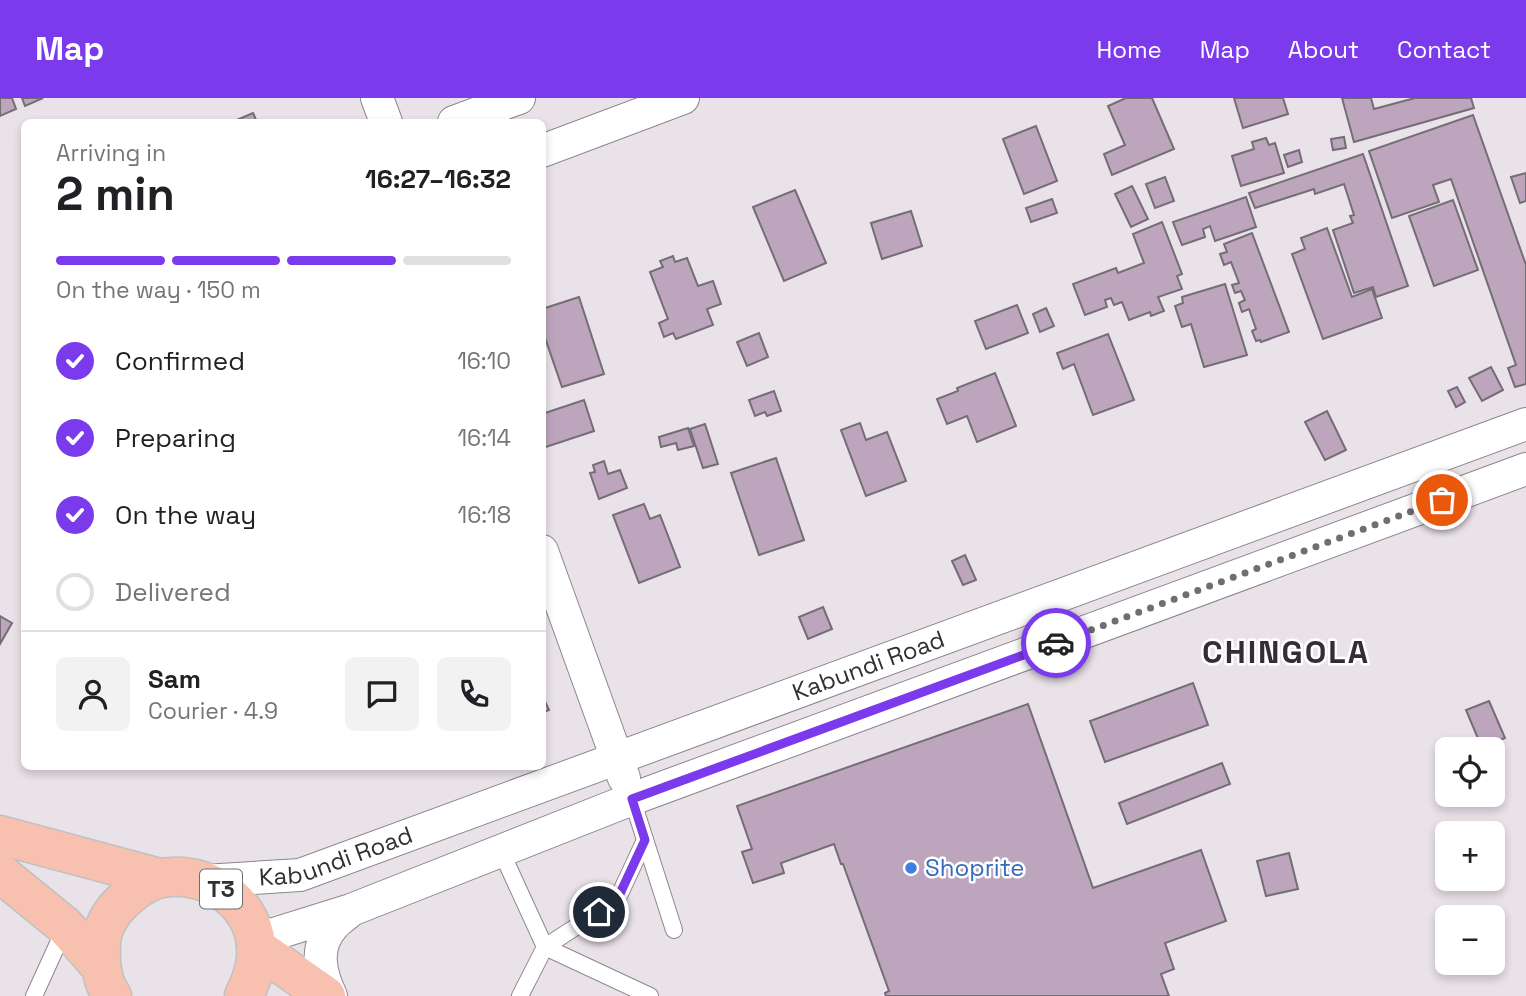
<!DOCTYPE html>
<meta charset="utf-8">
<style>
body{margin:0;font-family:"Space Grotesk",sans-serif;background:#f2f2f2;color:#202124;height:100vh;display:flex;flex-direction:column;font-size:26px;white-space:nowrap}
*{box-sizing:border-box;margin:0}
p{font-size:23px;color:#757577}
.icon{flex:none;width:38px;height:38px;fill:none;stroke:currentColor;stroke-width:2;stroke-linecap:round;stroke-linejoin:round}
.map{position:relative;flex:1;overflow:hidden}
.sheet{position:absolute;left:21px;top:21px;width:525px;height:651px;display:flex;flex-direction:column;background:#fff;border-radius:10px;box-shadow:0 4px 10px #0003}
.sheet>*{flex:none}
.controls{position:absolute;left:1435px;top:639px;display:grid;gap:14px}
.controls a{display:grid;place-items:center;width:70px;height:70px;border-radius:10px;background:#fff;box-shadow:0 4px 10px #0003;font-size:35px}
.pin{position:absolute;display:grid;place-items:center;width:60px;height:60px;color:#fff;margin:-30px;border:4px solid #fff;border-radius:50%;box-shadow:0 2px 7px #0007}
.courier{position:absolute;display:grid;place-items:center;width:70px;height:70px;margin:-35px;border:5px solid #7c3aed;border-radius:50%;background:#fff;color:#222;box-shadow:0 2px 9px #0007}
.overview em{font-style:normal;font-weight:600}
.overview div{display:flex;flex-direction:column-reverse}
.overview{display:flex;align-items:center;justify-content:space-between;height:119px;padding:0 35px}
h1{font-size:46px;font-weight:600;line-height:52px}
.bar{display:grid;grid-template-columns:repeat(4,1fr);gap:10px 7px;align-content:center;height:84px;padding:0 35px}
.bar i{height:9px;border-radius:5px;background:#e0e0e0}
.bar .on{background:#7c3aed}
.bar p{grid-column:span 4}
.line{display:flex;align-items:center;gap:18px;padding:0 35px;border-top:2px solid #e0e0e0}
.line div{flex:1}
.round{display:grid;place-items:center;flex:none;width:74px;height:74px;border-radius:10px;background:#f2f2f2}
ol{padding:0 35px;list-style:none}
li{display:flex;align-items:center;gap:21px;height:77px}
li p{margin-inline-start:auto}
li .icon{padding:7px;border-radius:50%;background:#7c3aed;color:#fff;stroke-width:4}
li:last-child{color:#757577}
li i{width:38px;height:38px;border:4px solid #e0e0e0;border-radius:50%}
header{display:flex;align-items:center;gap:42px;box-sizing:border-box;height:98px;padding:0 35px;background:#7c3aed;color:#fff}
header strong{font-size:33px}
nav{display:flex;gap:38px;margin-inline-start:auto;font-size:24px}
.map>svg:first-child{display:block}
.building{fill:#bea5be;stroke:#736e73;stroke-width:2}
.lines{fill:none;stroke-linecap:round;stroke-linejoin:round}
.service-casing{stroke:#8d878d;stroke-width:18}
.minor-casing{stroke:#8d878d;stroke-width:34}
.trunk-casing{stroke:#c1c1c1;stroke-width:41}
.service{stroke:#fff;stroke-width:16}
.minor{stroke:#fff;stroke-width:32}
.trunk{stroke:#f8c0af;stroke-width:38}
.done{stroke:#716e71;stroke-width:7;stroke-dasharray:0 12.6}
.route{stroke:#7c3aed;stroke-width:9}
.shop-dot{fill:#3f7fe0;stroke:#fff;stroke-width:2.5}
.labels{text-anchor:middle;stroke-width:5;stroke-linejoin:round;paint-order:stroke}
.shield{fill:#fff;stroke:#6f6d6f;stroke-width:2}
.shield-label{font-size:23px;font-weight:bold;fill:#312f31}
.street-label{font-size:24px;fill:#312f31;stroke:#fff}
.shop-label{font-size:24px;fill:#366cbe;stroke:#fff;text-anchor:start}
.district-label{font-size:32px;font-weight:bold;letter-spacing:2px;fill:#332e33;stroke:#fff}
</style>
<header>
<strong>Map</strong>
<nav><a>Home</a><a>Map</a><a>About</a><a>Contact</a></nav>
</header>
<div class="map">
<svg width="1526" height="898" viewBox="0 0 1526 898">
<rect width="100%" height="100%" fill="#e9e2e9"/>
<g class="building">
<path d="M 0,0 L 12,0 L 16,11 L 0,18 Z"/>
<path d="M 22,0 L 43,0 L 25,8 Z"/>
<path d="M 1126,0 L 1152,0 L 1174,51 L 1112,77 L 1104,56 L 1125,47 L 1108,8 Z"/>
<path d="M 1234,0 L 1283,0 L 1288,16 L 1243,30 Z"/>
<path d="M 1342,0 L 1371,0 L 1374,11 L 1415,0 L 1471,0 L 1474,10 L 1354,44 Z"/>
<path d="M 253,15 L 257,24 L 232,24 Z"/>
<path d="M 1473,17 L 1526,167 L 1526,286 L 1515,289 L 1508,270 L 1516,267 L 1451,81 L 1433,87 L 1439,104 L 1392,120 L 1369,53 Z"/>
<path d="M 1036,28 L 1057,83 L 1024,96 L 1003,41 Z"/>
<path d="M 1344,39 L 1346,50 L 1333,52 L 1331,41 Z"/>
<path d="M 1266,40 L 1269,47 L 1275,45 L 1284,75 L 1241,88 L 1232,58 L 1254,51 L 1252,44 Z"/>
<path d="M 1299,52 L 1302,64 L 1288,69 L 1284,57 Z"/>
<path d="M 1363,56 L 1408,188 L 1376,199 L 1373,189 L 1354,195 L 1333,132 L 1353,125 L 1350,118 L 1354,117 L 1344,86 L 1315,96 L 1314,91 L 1255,110 L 1249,95 Z"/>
<path d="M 1526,75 L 1526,103 L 1520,105 L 1511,79 Z"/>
<path d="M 1165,79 L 1174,103 L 1155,110 L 1146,86 Z"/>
<path d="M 1132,88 L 1148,121 L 1131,129 L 1115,96 Z"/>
<path d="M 795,92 L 826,165 L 784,183 L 753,109 Z"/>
<path d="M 1246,99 L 1256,129 L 1215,143 L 1210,128 L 1203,131 L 1205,139 L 1182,147 L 1173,124 Z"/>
<path d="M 1052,101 L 1057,115 L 1031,124 L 1026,110 Z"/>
<path d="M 1453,102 L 1478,172 L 1434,188 L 1409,118 Z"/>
<path d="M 911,113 L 922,148 L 882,161 L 871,125 Z"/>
<path d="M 1162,124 L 1182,176 L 1177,178 L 1182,191 L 1158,199 L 1164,213 L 1151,218 L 1150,214 L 1129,222 L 1122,204 L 1114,207 L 1111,200 L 1105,202 L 1107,209 L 1085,217 L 1073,186 L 1116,170 L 1118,175 L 1144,165 L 1133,136 Z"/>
<path d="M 1327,130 L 1352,199 L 1372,191 L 1382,220 L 1323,241 L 1292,156 L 1305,151 L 1301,140 Z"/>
<path d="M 1252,135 L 1289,234 L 1261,244 L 1260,242 L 1256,243 L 1252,233 L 1256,231 L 1249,211 L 1242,214 L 1239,205 L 1245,202 L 1241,193 L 1235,195 L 1232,187 L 1239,185 L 1231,164 L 1224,167 L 1220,156 L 1227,154 L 1224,146 Z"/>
<path d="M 673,158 L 675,164 L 687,160 L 698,188 L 713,183 L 721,206 L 707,211 L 713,227 L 676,241 L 673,235 L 664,239 L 659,225 L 668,221 L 650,174 L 663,169 L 660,163 Z"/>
<path d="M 1225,186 L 1247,257 L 1204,269 L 1191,226 L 1182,229 L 1175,208 L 1183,205 L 1182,199 Z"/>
<path d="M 579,199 L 604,276 L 562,289 L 542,231 L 542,211 Z"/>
<path d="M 1017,207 L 1028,235 L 986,251 L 975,223 Z"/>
<path d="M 1046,210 L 1054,228 L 1040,234 L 1033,216 Z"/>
<path d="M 759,235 L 768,259 L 747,268 L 737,244 Z"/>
<path d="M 1108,236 L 1134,302 L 1093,317 L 1074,266 L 1063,271 L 1057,255 Z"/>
<path d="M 1491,269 L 1503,292 L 1482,303 L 1469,280 Z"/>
<path d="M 995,275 L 1016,328 L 977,344 L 967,318 L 947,326 L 937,301 L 958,293 L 957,290 Z"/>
<path d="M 1457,289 L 1465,304 L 1456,309 L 1448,293 Z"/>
<path d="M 774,293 L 781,313 L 767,318 L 765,314 L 755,318 L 749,302 Z"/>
<path d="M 584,302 L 594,333 L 543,350 L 542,316 Z"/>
<path d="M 1327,313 L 1346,352 L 1325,362 L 1305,324 Z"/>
<path d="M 860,325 L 866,342 L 887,334 L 906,383 L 866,398 L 841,332 Z"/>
<path d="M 705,326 L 718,366 L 703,370 L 690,331 Z"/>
<path d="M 688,330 L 694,348 L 678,352 L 676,345 L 661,349 L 659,339 Z"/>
<path d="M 776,360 L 804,442 L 759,457 L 731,375 Z"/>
<path d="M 604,363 L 608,376 L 620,372 L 627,390 L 599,401 L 590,375 L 595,374 L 593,367 Z"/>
<path d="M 644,406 L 650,421 L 660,417 L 680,469 L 639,485 L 613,417 Z"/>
<path d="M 965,457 L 976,482 L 963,487 L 952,463 Z"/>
<path d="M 823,509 L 832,531 L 808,541 L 799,519 Z"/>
<path d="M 0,518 L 12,525 L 0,546 Z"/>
<path d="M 1193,585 L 1208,627 L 1105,664 L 1090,623 Z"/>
<path d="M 542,597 L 549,612 L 542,615 Z"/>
<path d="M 1489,603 L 1505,640 L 1482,650 L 1466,612 Z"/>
<path d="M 1028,606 L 1093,790 L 1201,752 L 1226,823 L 1165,845 L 1174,871 L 1161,876 L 1169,898 L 886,898 L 885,895 L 889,893 L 843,766 L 841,766 L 834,746 L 781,765 L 784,775 L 753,785 L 742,754 L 752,751 L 737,708 Z"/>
<path d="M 1222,665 L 1230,686 L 1127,726 L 1119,705 Z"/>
<path d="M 1289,755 L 1298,791 L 1266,798 L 1257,763 Z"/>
</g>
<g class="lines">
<g class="service-casing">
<g id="service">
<path d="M 632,701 L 674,832"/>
<path d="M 501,753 L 545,849 L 650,898"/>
<path d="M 34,898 L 65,830"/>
<path d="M 520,898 L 545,849 L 617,802 L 645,742"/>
</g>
</g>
<g class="minor-casing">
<g id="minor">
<path d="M 377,0 L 386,24"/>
<path d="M 454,24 L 519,0"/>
<path d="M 542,53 L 683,0"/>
<path d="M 542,453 L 624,680"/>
<path id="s1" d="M 204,783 L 300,777 L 1526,326"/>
<path d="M 255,842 L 351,812 L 632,701 L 1526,371"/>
<path d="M 331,898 C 320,875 314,849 333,828 C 338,822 345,818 350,813"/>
</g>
</g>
<g class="trunk-casing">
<g id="trunk">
<path d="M 0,737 L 160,780"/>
<path d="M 0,775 L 65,828 L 100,868"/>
<path d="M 256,849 L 326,898"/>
<path d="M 112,898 C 101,883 100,865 101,847 C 101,832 110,815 121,805 C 132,794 146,783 162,780 C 204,772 251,801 256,846 C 258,864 252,882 244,898"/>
</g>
</g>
<use href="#service" class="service"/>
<use href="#minor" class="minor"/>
<use href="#trunk" class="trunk"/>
</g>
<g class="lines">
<path class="done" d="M 1056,545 L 1442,402"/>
<path class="route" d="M 599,814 L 617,802 L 645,742 L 632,701 L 1056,545"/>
</g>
<circle class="shop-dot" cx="911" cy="770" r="7"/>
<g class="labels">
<rect class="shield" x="200" y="771.5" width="42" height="39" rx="5"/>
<g class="shield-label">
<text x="221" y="799">T3</text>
</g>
<g class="street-label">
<text dy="8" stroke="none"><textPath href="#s1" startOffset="702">Kabundi Road</textPath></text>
<text dy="8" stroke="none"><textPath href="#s1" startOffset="135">Kabundi Road</textPath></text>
</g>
<g class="shop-label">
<text x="925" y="778">Shoprite</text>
</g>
<g class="district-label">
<text x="1286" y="565">CHINGOLA</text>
</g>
</g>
</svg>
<div class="controls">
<a><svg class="icon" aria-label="locate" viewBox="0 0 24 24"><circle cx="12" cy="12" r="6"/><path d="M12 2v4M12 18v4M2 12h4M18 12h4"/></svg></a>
<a>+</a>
<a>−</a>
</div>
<div class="pin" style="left:1442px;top:402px;background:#ea580c"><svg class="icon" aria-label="bag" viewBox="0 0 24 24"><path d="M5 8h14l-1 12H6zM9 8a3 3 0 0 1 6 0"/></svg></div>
<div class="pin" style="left:599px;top:814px;background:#1f2937"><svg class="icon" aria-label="home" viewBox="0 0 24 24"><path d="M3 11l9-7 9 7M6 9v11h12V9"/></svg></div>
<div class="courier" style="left:1056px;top:545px"><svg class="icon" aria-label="car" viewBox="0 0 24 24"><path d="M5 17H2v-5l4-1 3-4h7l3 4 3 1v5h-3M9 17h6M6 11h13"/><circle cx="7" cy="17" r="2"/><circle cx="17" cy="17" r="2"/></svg></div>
<section class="sheet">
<div class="overview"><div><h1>2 min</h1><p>Arriving in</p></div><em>16:27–16:32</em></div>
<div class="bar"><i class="on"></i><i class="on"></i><i class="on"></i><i></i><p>On the way · 150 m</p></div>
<ol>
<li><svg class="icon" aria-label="check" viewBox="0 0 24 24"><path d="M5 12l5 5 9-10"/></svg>Confirmed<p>16:10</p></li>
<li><svg class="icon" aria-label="check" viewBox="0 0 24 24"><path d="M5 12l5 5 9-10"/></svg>Preparing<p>16:14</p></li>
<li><svg class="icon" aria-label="check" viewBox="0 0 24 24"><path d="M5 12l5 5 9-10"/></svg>On the way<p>16:18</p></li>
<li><i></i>Delivered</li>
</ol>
<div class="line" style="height:126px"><a class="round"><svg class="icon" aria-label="person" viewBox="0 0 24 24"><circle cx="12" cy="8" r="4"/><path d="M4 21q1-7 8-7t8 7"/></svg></a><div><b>Sam</b><p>Courier · 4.9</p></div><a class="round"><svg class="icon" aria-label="chat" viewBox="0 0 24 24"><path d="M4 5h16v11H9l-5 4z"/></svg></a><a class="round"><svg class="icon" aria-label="phone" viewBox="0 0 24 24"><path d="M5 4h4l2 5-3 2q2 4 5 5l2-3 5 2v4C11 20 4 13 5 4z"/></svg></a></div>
</section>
</div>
